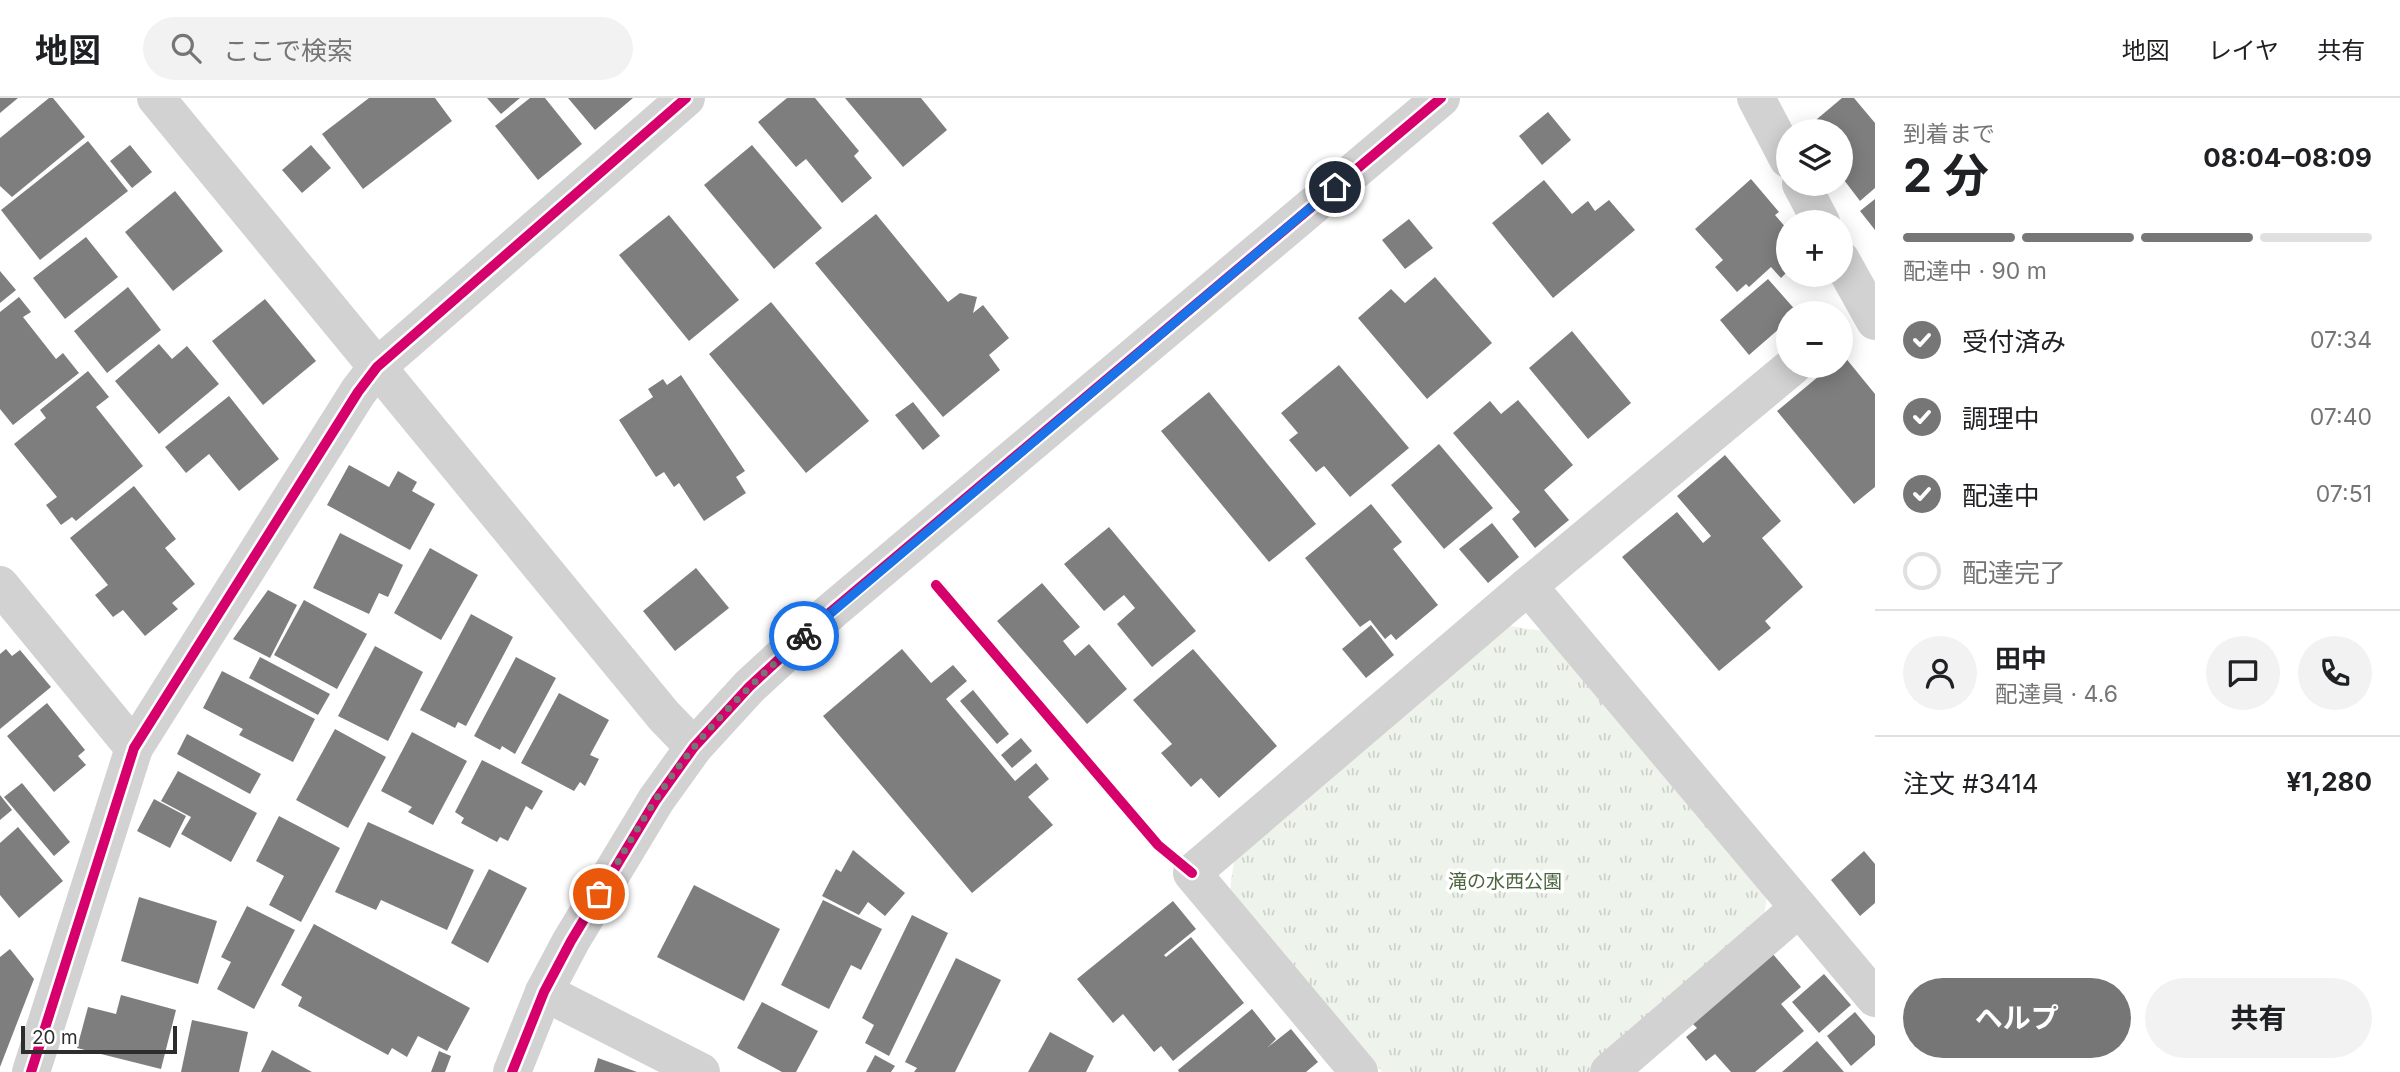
<!DOCTYPE html>
<html lang="ja">
<meta charset="utf-8">
<style>
body{margin:0;font-family:Inter,"Noto Sans JP",sans-serif;background:#f2f2f2;color:#202124;height:100vh;display:flex;flex-direction:column;font-size:26px;white-space:nowrap}
*{box-sizing:border-box;margin:0}
p{font-size:23px;color:#757577}
.icon{flex:none;width:38px;height:38px;fill:none;stroke:currentColor;stroke-width:2;stroke-linecap:round;stroke-linejoin:round}
.map{position:relative;flex:1;overflow:hidden}
.details{display:flex;flex-direction:column;background:#fff;width:525px}
.details>*{flex:none}
.tools{position:absolute;left:1776px;top:21px;display:grid;gap:14px}
.tools a{display:grid;place-items:center;width:77px;height:77px;border-radius:50%;background:#fff;box-shadow:0 4px 18px #0003;font-size:35px}
.scale{position:absolute;left:21px;bottom:18px;width:156px;box-sizing:border-box;padding-left:7px;border:4px solid #2d2d2d;border-top:0;font-size:19px;line-height:24px;white-space:nowrap;color:#2d2d2d;-webkit-text-stroke:5px #fff;paint-order:stroke}
.pin{position:absolute;display:grid;place-items:center;width:60px;height:60px;color:#fff;margin:-30px;border:4px solid #fff;border-radius:50%;box-shadow:0 2px 7px #0007}
.courier{position:absolute;display:grid;place-items:center;width:70px;height:70px;margin:-35px;border:5px solid #1a73e8;border-radius:50%;background:#fff;color:#222;box-shadow:0 2px 9px #0007}
.head em{font-style:normal;font-weight:700}
.head div{display:flex;flex-direction:column-reverse}
.head{display:flex;align-items:center;justify-content:space-between;height:119px;padding:0 28px}
h1{font-size:46px;font-weight:700;line-height:52px}
.bar{display:grid;grid-template-columns:repeat(4,1fr);gap:10px 7px;align-content:center;height:84px;padding:0 28px}
.bar i{height:9px;border-radius:5px;background:#e0e0e0}
.bar .on{background:#767676}
.bar p{grid-column:span 4}
.line{display:flex;align-items:center;gap:18px;padding:0 28px;border-top:2px solid #e0e0e0}
.line div{flex:1}
.round{display:grid;place-items:center;flex:none;width:74px;height:74px;border-radius:37px;background:#f2f2f2}
ol{padding:0 28px;list-style:none}
li{display:flex;align-items:center;gap:21px;height:77px}
li p{margin-inline-start:auto}
li .icon{padding:7px;border-radius:50%;background:#767676;color:#fff;stroke-width:4}
li:last-child{color:#757577}
li i{width:38px;height:38px;border:4px solid #e0e0e0;border-radius:50%}
.button{display:flex;gap:14px;margin-top:auto;padding:14px 28px}
.button a{flex:1;height:80px;border-radius:42px;background:#767676;color:#fff;font-size:28px;font-weight:700;line-height:80px;text-align:center}
.button a+a{background:#f2f2f2;color:#202124}
header{display:flex;align-items:center;gap:42px;box-sizing:border-box;height:98px;padding:0 35px;background:#fff;border-bottom:2px solid #e0e0e0}
header strong{font-size:33px}
nav{display:flex;gap:38px;margin-inline-start:auto;font-size:24px}
.search{width:490px;height:63px;background:#f2f2f2;display:flex;align-items:center;gap:18px;box-sizing:border-box;padding:0 24px;border-radius:38px;color:#757577;font-size:26px}
main{display:flex;flex:1;min-height:0}
.map>svg:first-child{display:block}
.grass{fill:url(#grass-tufts)}
.building{fill:#7e7e7e}
.lines{fill:none;stroke-linecap:round;stroke-linejoin:round}
.minor{stroke:#d2d2d2;stroke-width:38}
.tertiary{stroke:#d2d2d2;stroke-width:38}
.cycleway-casing{stroke:#fff;stroke-width:15}
.cycleway{stroke:#d6006c;stroke-width:10}
.done{stroke:#767676;stroke-width:7;stroke-dasharray:0 12.6}
.route{stroke:#1a73e8;stroke-width:9}
.labels{text-anchor:middle;stroke-width:7;stroke-linejoin:round;paint-order:stroke}
.park-label{font-size:19px;fill:#4b653e;stroke:#fff}
</style>
<header>
<strong>地図</strong>
<div class="search"><svg class="icon" aria-label="search" viewBox="0 0 24 24"><circle cx="10" cy="10" r="6"/><path d="M15 15l6 6"/></svg>ここで検索</div>
<nav><a>地図</a><a>レイヤ</a><a>共有</a></nav>
</header>
<main>
<div class="map">
<svg width="1875" height="974" viewBox="0 0 1875 974">
<defs>
<pattern id="grass-tufts" width="24" height="20" patternUnits="userSpaceOnUse" patternTransform="scale(1.75)"><rect width="24" height="20" fill="#eef3eb"/><path d="M3 7l-1-3M5 7V3M7 7l1-3M15 17l-1-3M17 17v-4M19 17l1-3" fill="none" stroke="#ccd1ca"/></pattern>
</defs>
<rect width="100%" height="100%" fill="#fff"/>
<path class="grass" d="M 1509,528 L 1544,533 L 1767,798 L 1763,826 L 1590,974 L 1382,974 L 1230,792 L 1234,763 Z"/>
<g class="building">
<path d="M 0,0 L 18,0 L 0,15 Z"/>
<path d="M 49,0 L 53,0 L 85,39 L 12,99 L 0,88 L 0,40 Z"/>
<path d="M 369,0 L 435,0 L 452,23 L 363,91 L 322,36 Z"/>
<path d="M 487,0 L 520,0 L 501,16 Z"/>
<path d="M 530,0 L 545,0 L 582,46 L 538,82 L 495,28 Z"/>
<path d="M 568,0 L 633,0 L 595,32 Z"/>
<path d="M 787,0 L 815,0 L 859,53 L 854,58 L 872,80 L 842,105 L 806,61 L 796,69 L 758,24 Z"/>
<path d="M 845,0 L 921,0 L 947,32 L 903,69 Z"/>
<path d="M 1842,0 L 1854,0 L 1875,25 L 1875,90 L 1860,103 L 1841,78 L 1841,33 L 1804,32 Z"/>
<path d="M 1548,14 L 1571,42 L 1542,67 L 1519,38 Z"/>
<path d="M 88,43 L 128,93 L 40,162 L 1,112 Z"/>
<path d="M 130,47 L 152,74 L 132,90 L 110,63 Z"/>
<path d="M 311,47 L 331,70 L 302,95 L 282,72 Z"/>
<path d="M 752,47 L 822,130 L 774,171 L 704,87 Z"/>
<path d="M 1751,81 L 1779,114 L 1775,117 L 1788,132 L 1788,173 L 1781,180 L 1771,169 L 1749,189 L 1746,186 L 1737,194 L 1715,169 L 1723,162 L 1695,131 Z"/>
<path d="M 1544,82 L 1572,116 L 1588,103 L 1595,113 L 1609,102 L 1635,132 L 1553,200 L 1492,125 Z"/>
<path d="M 175,93 L 223,153 L 173,193 L 125,134 Z"/>
<path d="M 1875,101 L 1875,132 L 1860,113 Z"/>
<path d="M 876,116 L 948,204 L 960,195 L 977,199 L 973,215 L 983,207 L 1009,240 L 989,257 L 1000,272 L 943,319 L 815,165 Z"/>
<path d="M 669,117 L 739,202 L 689,243 L 619,157 Z"/>
<path d="M 1409,121 L 1433,150 L 1405,171 L 1382,142 Z"/>
<path d="M 86,139 L 118,179 L 65,221 L 33,180 Z"/>
<path d="M 0,173 L 16,192 L 0,205 Z"/>
<path d="M 1435,179 L 1492,245 L 1427,301 L 1358,220 L 1391,191 L 1405,205 Z"/>
<path d="M 1768,181 L 1798,215 L 1788,215 L 1788,223 L 1749,257 L 1720,222 Z"/>
<path d="M 128,189 L 161,232 L 107,275 L 74,233 Z"/>
<path d="M 19,199 L 31,214 L 23,219 L 56,261 L 63,255 L 79,275 L 13,327 L 0,311 L 0,214 Z"/>
<path d="M 265,201 L 316,263 L 263,307 L 212,243 Z"/>
<path d="M 771,204 L 869,323 L 806,375 L 709,256 Z"/>
<path d="M 1572,233 L 1631,305 L 1588,341 L 1529,270 Z"/>
<path d="M 159,246 L 172,261 L 187,248 L 219,286 L 159,336 L 115,283 Z"/>
<path d="M 1844,258 L 1875,296 L 1875,389 L 1854,406 L 1777,313 L 1831,268 L 1841,268 L 1841,260 Z"/>
<path d="M 1339,267 L 1409,350 L 1350,399 L 1324,368 L 1316,374 L 1289,342 L 1298,335 L 1281,315 Z"/>
<path d="M 88,273 L 109,299 L 96,309 L 143,368 L 76,423 L 72,419 L 61,427 L 46,407 L 57,399 L 14,346 L 46,320 L 40,312 Z"/>
<path d="M 681,277 L 745,373 L 736,379 L 746,395 L 704,423 L 679,385 L 674,389 L 664,374 L 656,379 L 619,322 L 653,299 L 648,291 L 663,281 L 667,287 Z"/>
<path d="M 1209,294 L 1316,426 L 1269,464 L 1161,333 Z"/>
<path d="M 229,298 L 279,361 L 239,393 L 209,356 L 186,375 L 165,349 Z"/>
<path d="M 1518,302 L 1573,367 L 1544,392 L 1569,422 L 1535,450 L 1512,421 L 1520,414 L 1453,335 L 1490,303 L 1501,316 Z"/>
<path d="M 913,304 L 940,338 L 923,352 L 895,317 Z"/>
<path d="M 1439,346 L 1493,410 L 1444,451 L 1391,387 Z"/>
<path d="M 1725,357 L 1781,423 L 1762,440 L 1803,489 L 1765,523 L 1771,530 L 1719,573 L 1622,459 L 1677,414 L 1703,445 L 1711,438 L 1677,398 Z"/>
<path d="M 349,367 L 389,389 L 398,373 L 417,384 L 412,393 L 435,406 L 410,452 L 327,407 Z"/>
<path d="M 134,388 L 176,441 L 165,450 L 195,486 L 172,505 L 178,511 L 145,538 L 123,512 L 113,519 L 95,497 L 108,487 L 70,440 Z"/>
<path d="M 1371,406 L 1402,444 L 1393,451 L 1438,507 L 1396,542 L 1391,536 L 1385,541 L 1370,522 L 1360,529 L 1305,460 Z"/>
<path d="M 1492,425 L 1519,459 L 1488,485 L 1459,451 Z"/>
<path d="M 1109,429 L 1196,533 L 1152,569 L 1117,526 L 1135,510 L 1124,497 L 1104,513 L 1064,466 Z"/>
<path d="M 340,435 L 403,467 L 388,499 L 379,495 L 369,516 L 313,490 Z"/>
<path d="M 430,450 L 478,477 L 441,542 L 394,515 Z"/>
<path d="M 696,470 L 729,510 L 675,553 L 643,513 Z"/>
<path d="M 1042,485 L 1080,529 L 1063,543 L 1075,558 L 1089,546 L 1127,591 L 1087,626 L 997,523 Z"/>
<path d="M 268,492 L 297,507 L 270,560 L 233,541 Z"/>
<path d="M 304,502 L 367,536 L 337,591 L 274,557 Z"/>
<path d="M 471,516 L 513,539 L 466,628 L 458,624 L 455,630 L 420,612 Z"/>
<path d="M 1371,527 L 1394,557 L 1366,580 L 1342,551 Z"/>
<path d="M 375,548 L 423,574 L 388,643 L 338,618 Z"/>
<path d="M 6,551 L 12,558 L 20,552 L 51,589 L 0,631 L 0,556 Z"/>
<path d="M 902,551 L 931,585 L 953,567 L 967,583 L 946,601 L 1015,683 L 1036,665 L 1049,681 L 1028,699 L 1053,727 L 972,795 L 823,618 Z"/>
<path d="M 1193,551 L 1277,648 L 1219,700 L 1201,680 L 1191,689 L 1161,655 L 1172,646 L 1133,602 Z"/>
<path d="M 260,559 L 330,596 L 318,617 L 249,580 Z"/>
<path d="M 516,559 L 556,580 L 515,656 L 502,648 L 500,652 L 474,638 Z"/>
<path d="M 222,573 L 315,621 L 293,664 L 239,637 L 243,631 L 203,610 Z"/>
<path d="M 973,592 L 1009,636 L 997,646 L 960,603 Z"/>
<path d="M 559,595 L 609,622 L 590,657 L 599,661 L 585,688 L 580,684 L 574,693 L 521,665 Z"/>
<path d="M 47,605 L 85,652 L 78,658 L 86,667 L 54,694 L 7,638 Z"/>
<path d="M 335,631 L 386,659 L 348,730 L 296,702 Z"/>
<path d="M 412,634 L 467,663 L 433,727 L 408,714 L 412,709 L 381,693 Z"/>
<path d="M 187,636 L 261,676 L 250,696 L 177,656 Z"/>
<path d="M 1021,640 L 1032,653 L 1012,670 L 1001,657 Z"/>
<path d="M 482,662 L 543,693 L 532,712 L 526,708 L 508,743 L 500,739 L 497,744 L 461,725 L 464,720 L 455,714 Z"/>
<path d="M 178,673 L 257,715 L 231,764 L 181,736 L 191,719 L 161,703 Z"/>
<path d="M 22,685 L 70,744 L 54,758 L 4,699 Z"/>
<path d="M 0,697 L 12,712 L 0,722 Z"/>
<path d="M 154,701 L 186,718 L 170,750 L 137,733 Z"/>
<path d="M 279,718 L 340,750 L 301,824 L 269,807 L 284,778 L 256,763 Z"/>
<path d="M 368,724 L 474,772 L 447,832 L 381,802 L 376,812 L 335,794 Z"/>
<path d="M 18,729 L 63,783 L 19,820 L 0,797 L 0,745 Z"/>
<path d="M 853,752 L 905,795 L 885,818 L 868,804 L 859,817 L 822,798 L 836,771 L 841,774 Z"/>
<path d="M 1864,753 L 1875,766 L 1875,805 L 1860,818 L 1831,782 Z"/>
<path d="M 489,771 L 527,790 L 488,865 L 451,845 Z"/>
<path d="M 694,787 L 780,831 L 744,903 L 657,859 Z"/>
<path d="M 139,799 L 217,823 L 198,886 L 121,863 Z"/>
<path d="M 823,802 L 882,831 L 861,872 L 851,867 L 829,911 L 781,887 Z"/>
<path d="M 1173,803 L 1196,831 L 1164,857 L 1166,859 L 1191,839 L 1244,905 L 1173,963 L 1161,948 L 1154,954 L 1123,916 L 1113,925 L 1077,881 Z"/>
<path d="M 247,808 L 295,832 L 254,911 L 217,891 L 231,864 L 221,859 Z"/>
<path d="M 912,817 L 948,835 L 889,958 L 865,945 L 874,927 L 862,920 Z"/>
<path d="M 314,826 L 470,910 L 447,953 L 418,938 L 407,959 L 392,950 L 388,957 L 298,908 L 302,899 L 281,887 Z"/>
<path d="M 10,851 L 34,881 L 0,969 L 0,859 Z"/>
<path d="M 1772,855 L 1801,889 L 1781,906 L 1804,933 L 1755,974 L 1731,974 L 1715,956 L 1706,963 L 1686,939 L 1697,930 L 1691,924 Z"/>
<path d="M 956,860 L 1001,882 L 955,974 L 914,974 L 917,970 L 905,964 Z"/>
<path d="M 1824,876 L 1851,907 L 1819,935 L 1792,904 Z"/>
<path d="M 121,897 L 176,912 L 161,971 L 77,950 L 88,909 L 116,916 Z"/>
<path d="M 762,904 L 818,933 L 796,974 L 782,974 L 737,950 Z"/>
<path d="M 1252,911 L 1276,941 L 1268,949 L 1291,931 L 1318,964 L 1306,974 L 1179,974 L 1178,972 Z"/>
<path d="M 1855,914 L 1875,938 L 1875,947 L 1851,968 L 1827,938 Z"/>
<path d="M 192,922 L 248,934 L 239,974 L 181,974 Z"/>
<path d="M 1050,934 L 1094,958 L 1086,974 L 1028,974 Z"/>
<path d="M 1817,943 L 1844,974 L 1782,974 Z"/>
<path d="M 272,952 L 312,974 L 261,974 Z"/>
<path d="M 439,953 L 451,958 L 445,974 L 431,974 Z"/>
<path d="M 875,957 L 895,968 L 891,974 L 866,974 Z"/>
<path d="M 598,960 L 637,974 L 594,974 Z"/>
</g>
<g class="lines">
<g class="minor">
<path d="M 156,0 L 664,618 L 694,649"/>
<path d="M 1756,0 L 1788,61"/>
<path d="M 1801,86 L 1821,124"/>
<path d="M 1841,162 L 1875,223"/>
<path d="M 0,487 L 134,650"/>
<path d="M 1528,488 L 1875,900"/>
<path d="M 544,894 L 701,974"/>
<path d="M 31,974 L 134,650 L 358,294 L 377,269 L 686,0"/>
<path d="M 1359,974 L 1192,775 L 1528,488 L 1793,268"/>
<path d="M 1609,974 L 1799,810"/>
</g>
<path class="tertiary" d="M 512,974 L 544,894 L 571,843 L 656,702 L 694,649 L 749,589 L 828,516 L 1441,0"/>
<g class="cycleway-casing">
<g id="cycleway">
<path d="M 936,487 L 1158,747 L 1192,775"/>
<path d="M 31,974 L 134,650 L 358,294 L 377,269 L 686,0"/>
<path d="M 512,974 L 544,894 L 571,843 L 656,702 L 694,649 L 749,589 L 828,516 L 1441,0"/>
</g>
</g>
<use href="#cycleway" class="cycleway"/>
</g>
<g class="lines">
<path class="done" d="M 599,796 C 629,746 657,693 695,648 C 728,608 766,573 804,538"/>
<path class="route" d="M 804,538 L 1335,89"/>
</g>
<g class="labels">
<g class="park-label">
<text x="1505" y="790">滝の水西公園</text>
</g>
</g>
</svg>
<div class="tools">
<a><svg class="icon" aria-label="layers" viewBox="0 0 24 24"><path d="M12 4l9 5-9 5-9-5zM3 14l9 5 9-5"/></svg></a>
<a>+</a>
<a>−</a>
</div>
<div class="scale">20 m</div>
<div class="pin" style="left:599px;top:796px;background:#ea580c"><svg class="icon" aria-label="bag" viewBox="0 0 24 24"><path d="M5 8h14l-1 12H6zM9 8a3 3 0 0 1 6 0"/></svg></div>
<div class="pin" style="left:1335px;top:89px;background:#1f2937"><svg class="icon" aria-label="home" viewBox="0 0 24 24"><path d="M3 11l9-7 9 7M6 9v11h12V9"/></svg></div>
<div class="courier" style="left:804px;top:538px"><svg class="icon" aria-label="bike" viewBox="0 0 24 24"><circle cx="6" cy="16" r="4"/><circle cx="18" cy="16" r="4"/><path d="M6 16l4-8h5l3 8M10 8l3 8H6M13 5h3"/></svg></div>
</div>
<section class="details">
<div class="head"><div><h1>2 分</h1><p>到着まで</p></div><em>08:04–08:09</em></div>
<div class="bar"><i class="on"></i><i class="on"></i><i class="on"></i><i></i><p>配達中 · 90 m</p></div>
<ol>
<li><svg class="icon" aria-label="check" viewBox="0 0 24 24"><path d="M5 12l5 5 9-10"/></svg>受付済み<p>07:34</p></li>
<li><svg class="icon" aria-label="check" viewBox="0 0 24 24"><path d="M5 12l5 5 9-10"/></svg>調理中<p>07:40</p></li>
<li><svg class="icon" aria-label="check" viewBox="0 0 24 24"><path d="M5 12l5 5 9-10"/></svg>配達中<p>07:51</p></li>
<li><i></i>配達完了</li>
</ol>
<div class="line" style="height:126px"><a class="round"><svg class="icon" aria-label="person" viewBox="0 0 24 24"><circle cx="12" cy="8" r="4"/><path d="M4 21q1-7 8-7t8 7"/></svg></a><div><b>田中</b><p>配達員 · 4.6</p></div><a class="round"><svg class="icon" aria-label="chat" viewBox="0 0 24 24"><path d="M4 5h16v11H9l-5 4z"/></svg></a><a class="round"><svg class="icon" aria-label="phone" viewBox="0 0 24 24"><path d="M5 4h4l2 5-3 2q2 4 5 5l2-3 5 2v4C11 20 4 13 5 4z"/></svg></a></div>
<div class="line" style="height:91px"><div>注文 #3414</div><b>¥1,280</b></div>
<div class="button"><a>ヘルプ</a><a>共有</a></div>
</section>
</main>
